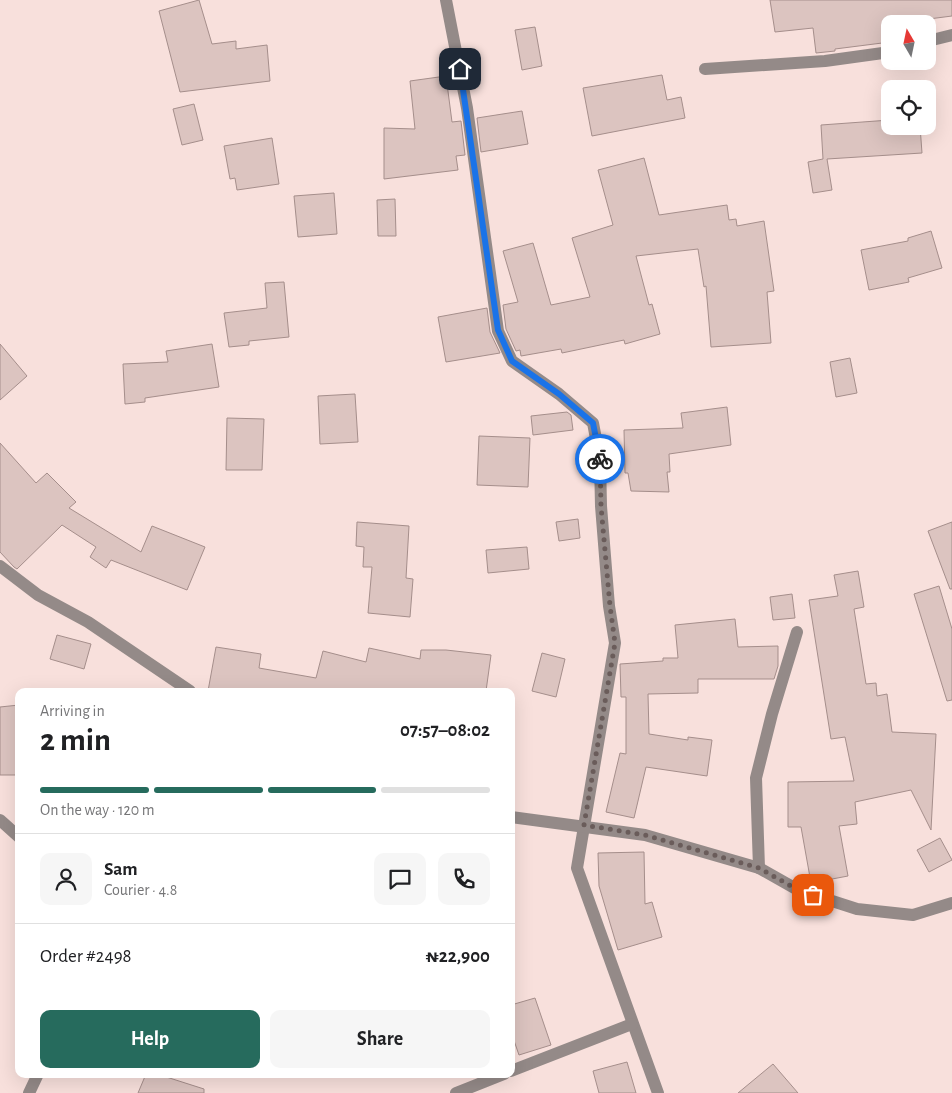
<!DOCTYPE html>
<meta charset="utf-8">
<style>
body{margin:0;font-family:"Alegreya Sans",sans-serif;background:#f6f6f6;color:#202124;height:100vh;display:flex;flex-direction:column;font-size:19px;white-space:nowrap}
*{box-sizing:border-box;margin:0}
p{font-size:16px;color:#757577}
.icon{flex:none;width:28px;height:28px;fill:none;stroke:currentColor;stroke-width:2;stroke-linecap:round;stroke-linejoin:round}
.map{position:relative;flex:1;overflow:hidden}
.drawer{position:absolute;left:15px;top:688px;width:500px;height:390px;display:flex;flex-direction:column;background:#fff;border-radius:10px;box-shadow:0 5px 20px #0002}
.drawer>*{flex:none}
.needle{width:32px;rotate:351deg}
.fabs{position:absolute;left:881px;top:15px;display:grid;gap:10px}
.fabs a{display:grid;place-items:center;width:55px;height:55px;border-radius:10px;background:#fff;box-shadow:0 5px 20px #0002;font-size:25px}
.pin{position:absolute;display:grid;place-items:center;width:42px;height:42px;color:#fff;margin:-21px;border-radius:10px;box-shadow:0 2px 8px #0006}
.courier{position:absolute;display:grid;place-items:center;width:50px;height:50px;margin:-25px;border:4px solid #1a73e8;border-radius:50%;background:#fff;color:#222;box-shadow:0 1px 6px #0007}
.summary em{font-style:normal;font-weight:700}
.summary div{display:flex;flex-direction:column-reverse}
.summary{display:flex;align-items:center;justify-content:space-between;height:85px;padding:0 25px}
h1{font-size:32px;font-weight:700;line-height:38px}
.bar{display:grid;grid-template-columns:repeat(4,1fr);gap:8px 5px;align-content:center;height:60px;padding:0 25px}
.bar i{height:6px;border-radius:4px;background:#e0e0e0}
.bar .active{background:#266b5d}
.bar p{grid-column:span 4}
.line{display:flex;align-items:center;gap:12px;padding:0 25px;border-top:1px solid #e0e0e0}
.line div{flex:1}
.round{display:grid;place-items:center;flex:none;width:52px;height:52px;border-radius:10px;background:#f6f6f6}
.primary-button{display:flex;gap:10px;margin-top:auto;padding:10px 25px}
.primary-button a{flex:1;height:58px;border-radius:10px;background:#266b5d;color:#fff;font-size:20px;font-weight:700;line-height:58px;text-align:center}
.primary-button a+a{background:#f6f6f6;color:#202124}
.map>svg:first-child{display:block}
.building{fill:#dcc4c0;stroke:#a58e8b}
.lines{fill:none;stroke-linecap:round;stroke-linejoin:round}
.minor{stroke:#948a88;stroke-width:12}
.done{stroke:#6a5c5a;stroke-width:5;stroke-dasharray:0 9}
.route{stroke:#1a73e8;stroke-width:6}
</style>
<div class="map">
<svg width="952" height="1093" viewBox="0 0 952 1093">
<rect width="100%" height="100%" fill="#f8e0dc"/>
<g class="building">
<path d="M 199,0 L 212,44 L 236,41 L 236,49 L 267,45 L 270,81 L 180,92 L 159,11 Z"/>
<path d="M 770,0 L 952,0 L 952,16 L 890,24 L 890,42 L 835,49 L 835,51 L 816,53 L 813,28 L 775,32 Z"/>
<path d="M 535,27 L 542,66 L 522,70 L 515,30 Z"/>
<path d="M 662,75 L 667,100 L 681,97 L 685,118 L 592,136 L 583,88 Z"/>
<path d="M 446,76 L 452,122 L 461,121 L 465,155 L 456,156 L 458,170 L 384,179 L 384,128 L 415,129 L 410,81 Z"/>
<path d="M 194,104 L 203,140 L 182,145 L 173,109 Z"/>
<path d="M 522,111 L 528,144 L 481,152 L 477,118 Z"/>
<path d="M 890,120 L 890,126 L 920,126 L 922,153 L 827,159 L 832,190 L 813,193 L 808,162 L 823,159 L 821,125 Z"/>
<path d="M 272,138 L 279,184 L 237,190 L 235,178 L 230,179 L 224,146 Z"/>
<path d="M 644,158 L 659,215 L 727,205 L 729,220 L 736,219 L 737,226 L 764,221 L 774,291 L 767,292 L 771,343 L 711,347 L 706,286 L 704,287 L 698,249 L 636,256 L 649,305 L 652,304 L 660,334 L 625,344 L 624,340 L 562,353 L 561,349 L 521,356 L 520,350 L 516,351 L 506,329 L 503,305 L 518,302 L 503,251 L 533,243 L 551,305 L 590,297 L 572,238 L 613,225 L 598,170 Z"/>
<path d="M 334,193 L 337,234 L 298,237 L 294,196 Z"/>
<path d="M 395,199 L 396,236 L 378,236 L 377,200 Z"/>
<path d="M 931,231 L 942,268 L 908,278 L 909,282 L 869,290 L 861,250 L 908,241 L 908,238 Z"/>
<path d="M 284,282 L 289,337 L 249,341 L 249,345 L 229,347 L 224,313 L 267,308 L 265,283 Z"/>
<path d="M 487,308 L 490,332 L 500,353 L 446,362 L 438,317 Z"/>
<path d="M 0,344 L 27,376 L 0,400 Z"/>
<path d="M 212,344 L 219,387 L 145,398 L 145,402 L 125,404 L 123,364 L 168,362 L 166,351 Z"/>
<path d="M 850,358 L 857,393 L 836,397 L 830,362 Z"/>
<path d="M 355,394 L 358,442 L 320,444 L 318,396 Z"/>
<path d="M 727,407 L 731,445 L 669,454 L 670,472 L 667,472 L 669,492 L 631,491 L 628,473 L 625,473 L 624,430 L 683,428 L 681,413 Z"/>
<path d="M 567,412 L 571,415 L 573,430 L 533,435 L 531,416 Z"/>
<path d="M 227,418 L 264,419 L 262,470 L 226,470 Z"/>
<path d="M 479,436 L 530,438 L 528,487 L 477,485 Z"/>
<path d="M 0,443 L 36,483 L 47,473 L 76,502 L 69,508 L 141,552 L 152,526 L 205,547 L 187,590 L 111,560 L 106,568 L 90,557 L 96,547 L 62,525 L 17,569 L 14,567 L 0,552 Z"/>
<path d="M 578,519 L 580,538 L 559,541 L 556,522 Z"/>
<path d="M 357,522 L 409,526 L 406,578 L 413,579 L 410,617 L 368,613 L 372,567 L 363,567 L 364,547 L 356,546 Z"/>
<path d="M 952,522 L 952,589 L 950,589 L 928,531 Z"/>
<path d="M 527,547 L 529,569 L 488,573 L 486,550 Z"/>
<path d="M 858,571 L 864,607 L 854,609 L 866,684 L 876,683 L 877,696 L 887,694 L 892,732 L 936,734 L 931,830 L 911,790 L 855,802 L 857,824 L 839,826 L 848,876 L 811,883 L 801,827 L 788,827 L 788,782 L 854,781 L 845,737 L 831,739 L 809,600 L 838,596 L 834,575 Z"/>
<path d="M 939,586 L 952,629 L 952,700 L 947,701 L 914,594 Z"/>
<path d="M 792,594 L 795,618 L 773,620 L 770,597 Z"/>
<path d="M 735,619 L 738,647 L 778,646 L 778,666 L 774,679 L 698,679 L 698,693 L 648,694 L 649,734 L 688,740 L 688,737 L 712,740 L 707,776 L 646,767 L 634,818 L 606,812 L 620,753 L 626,754 L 626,697 L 621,697 L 620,664 L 663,661 L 663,658 L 678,658 L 675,625 Z"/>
<path d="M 57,635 L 91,644 L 84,669 L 50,659 Z"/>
<path d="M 216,647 L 261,654 L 259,668 L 316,678 L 323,651 L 366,662 L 369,648 L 420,659 L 421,650 L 446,650 L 491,655 L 486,691 L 208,691 Z"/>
<path d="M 542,653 L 565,659 L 556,697 L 532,691 Z"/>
<path d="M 19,705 L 19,775 L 0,775 L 0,707 Z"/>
<path d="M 940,838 L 952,860 L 929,872 L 917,850 Z"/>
<path d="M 644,852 L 645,904 L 652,902 L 662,937 L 618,950 L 599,886 L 598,853 Z"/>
<path d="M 535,998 L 551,1045 L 519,1055 L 511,1032 L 511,1005 Z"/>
<path d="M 627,1062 L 636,1093 L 599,1093 L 593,1071 Z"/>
<path d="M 773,1064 L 798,1093 L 738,1093 Z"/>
<path d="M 146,1074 L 157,1074 L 204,1089 L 204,1093 L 138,1093 Z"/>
</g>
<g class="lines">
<g class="minor">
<path d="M 446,0 L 467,108 L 498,331 L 512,361 L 559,394 L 593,423 L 600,460 L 601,506 L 609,606 L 615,643 L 577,868 L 658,1093"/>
<path d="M 928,41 L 952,35"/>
<path d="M 705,69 L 825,61 L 890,52"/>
<path d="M 0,566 L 38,595 L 88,622 L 190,691"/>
<path d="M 511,817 L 645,835 L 759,868 L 798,890 L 857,909 L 913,915 L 952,903"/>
<path d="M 0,820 L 19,837"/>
<path d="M 759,868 L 756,778 L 772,714 L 797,632"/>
<path d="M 511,1071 L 632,1024"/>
<path d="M 29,1093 L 38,1074"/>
<path d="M 456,1093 L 504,1074"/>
</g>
</g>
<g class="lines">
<path class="done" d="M 600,459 L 601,506 L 610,606 L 615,643 L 584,825 L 645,835 L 759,868 L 798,890 L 813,895"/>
<path class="route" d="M 460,69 L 498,330 L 512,361 L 559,394 L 593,423 L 600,459"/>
</g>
</svg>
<div class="fabs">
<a><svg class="needle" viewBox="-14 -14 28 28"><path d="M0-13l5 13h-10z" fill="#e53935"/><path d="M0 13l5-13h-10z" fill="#757577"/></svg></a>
<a><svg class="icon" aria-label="locate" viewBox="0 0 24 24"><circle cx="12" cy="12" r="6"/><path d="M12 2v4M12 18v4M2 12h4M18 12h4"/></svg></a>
</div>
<div class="pin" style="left:813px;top:895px;background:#ea580c"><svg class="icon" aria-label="bag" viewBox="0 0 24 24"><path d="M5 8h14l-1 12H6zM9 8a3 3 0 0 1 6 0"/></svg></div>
<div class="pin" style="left:460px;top:69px;background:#1f2937"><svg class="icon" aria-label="home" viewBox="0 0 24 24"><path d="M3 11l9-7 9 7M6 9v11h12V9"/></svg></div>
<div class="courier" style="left:600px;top:459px"><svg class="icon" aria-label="bike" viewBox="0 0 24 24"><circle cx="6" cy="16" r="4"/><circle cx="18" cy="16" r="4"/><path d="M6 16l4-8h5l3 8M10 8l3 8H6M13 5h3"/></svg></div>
<section class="drawer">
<div class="summary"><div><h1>2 min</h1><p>Arriving in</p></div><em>07:57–08:02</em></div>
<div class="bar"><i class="active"></i><i class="active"></i><i class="active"></i><i></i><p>On the way · 120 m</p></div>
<div class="line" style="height:90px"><a class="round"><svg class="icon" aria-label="person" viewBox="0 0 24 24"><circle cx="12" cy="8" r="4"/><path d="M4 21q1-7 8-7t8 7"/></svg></a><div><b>Sam</b><p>Courier · 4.8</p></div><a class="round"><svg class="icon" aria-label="chat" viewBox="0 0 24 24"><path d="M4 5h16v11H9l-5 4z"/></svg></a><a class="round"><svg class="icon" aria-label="phone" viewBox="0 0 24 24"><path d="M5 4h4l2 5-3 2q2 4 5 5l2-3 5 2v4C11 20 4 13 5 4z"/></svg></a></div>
<div class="line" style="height:65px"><div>Order #2498</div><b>₦22,900</b></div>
<div class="primary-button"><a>Help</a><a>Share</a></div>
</section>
</div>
